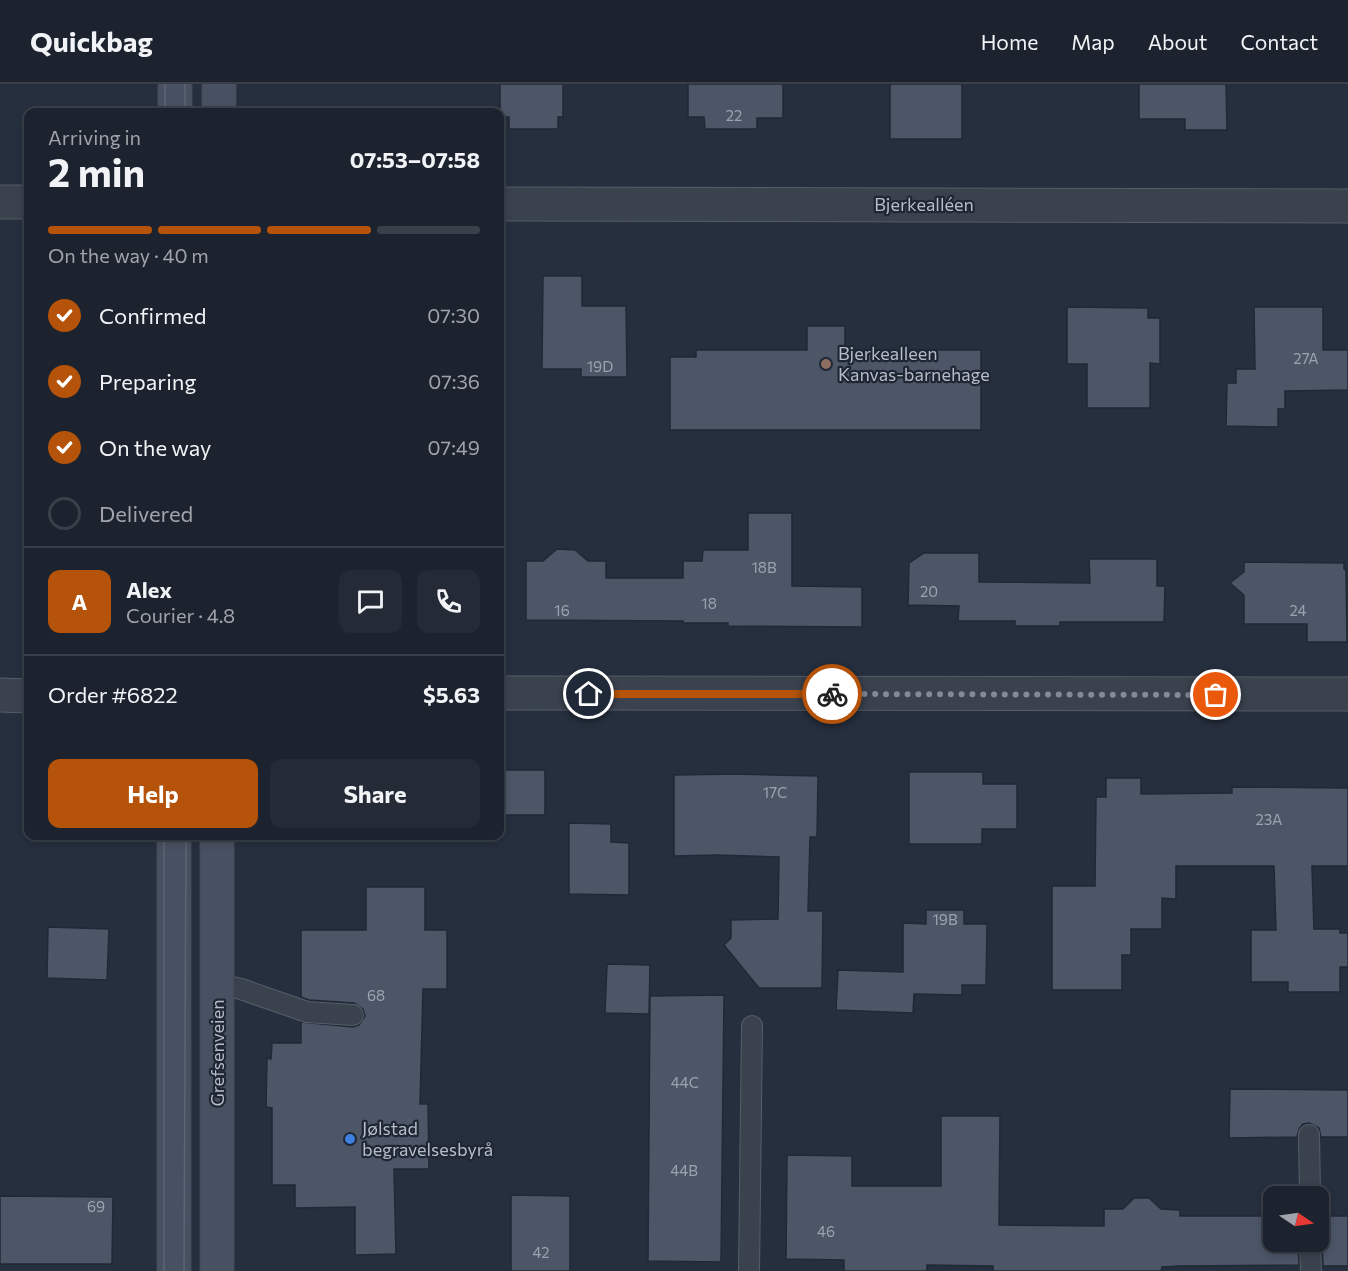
<!DOCTYPE html>
<meta charset="utf-8">
<style>
body{margin:0;font-family:Commissioner,sans-serif;background:#252b36;color:#f1f3f6;height:100vh;display:flex;flex-direction:column;font-size:22px;white-space:nowrap}
*{box-sizing:border-box;margin:0}
p{font-size:20px;color:#a0a4aa}
.icon{flex:none;width:33px;height:33px;fill:none;stroke:currentColor;stroke-width:2;stroke-linecap:round;stroke-linejoin:round}
.map{position:relative;flex:1;overflow:hidden}
.panel{position:absolute;left:24px;top:24px;width:480px;height:732px;display:flex;flex-direction:column;background:#1c232e;border-radius:12px;box-shadow:0 3px 9px #0003,0 0 0 2px #3a404a}
.panel>*{flex:none}
.needle{width:39px;rotate:103deg}
.controls{position:absolute;left:1263px;top:1102px;display:grid;gap:12px}
.controls a{display:grid;place-items:center;width:66px;height:66px;border-radius:12px;background:#1c232e;box-shadow:0 3px 9px #0003,0 0 0 2px #3a404a;font-size:30px}
.pin{position:absolute;display:grid;place-items:center;width:51px;height:51px;color:#fff;margin:-26px;border:3px solid #fff;border-radius:50%;box-shadow:0 2px 6px #0007}
.courier{position:absolute;display:grid;place-items:center;width:60px;height:60px;margin:-30px;border:4px solid #b45309;border-radius:50%;background:#fff;color:#222;box-shadow:0 2px 8px #0007}
.headline em{font-style:normal;font-weight:700}
.headline div{display:flex;flex-direction:column-reverse}
.headline{display:flex;align-items:center;justify-content:space-between;height:102px;padding:0 24px}
h1{font-size:39px;font-weight:700;line-height:45px}
.bar{display:grid;grid-template-columns:repeat(4,1fr);gap:9px 6px;align-content:center;height:72px;padding:0 24px}
.bar i{height:8px;border-radius:4px;background:#3a404a}
.bar .selected{background:#b45309}
.bar p{grid-column:span 4}
.line{display:flex;align-items:center;gap:15px;padding:0 24px;border-top:2px solid #3a404a}
.line div{flex:1}
.round{display:grid;place-items:center;flex:none;width:63px;height:63px;border-radius:12px;background:#252b36}
ol{padding:0 24px;list-style:none}
li{display:flex;align-items:center;gap:18px;height:66px}
li p{margin-inline-start:auto}
li .icon{padding:6px;border-radius:50%;background:#b45309;color:#fff;stroke-width:4}
li:last-child{color:#a0a4aa}
li i{width:33px;height:33px;border:3px solid #3a404a;border-radius:50%}
.primary-button{display:flex;gap:12px;margin-top:auto;padding:12px 24px}
.primary-button a{flex:1;height:69px;border-radius:12px;background:#b45309;color:#fff;font-size:24px;font-weight:700;line-height:69px;text-align:center}
.primary-button a+a{background:#252b36;color:#f1f3f6}
header{display:flex;align-items:center;gap:36px;box-sizing:border-box;height:84px;padding:0 30px;background:#1c232e;border-bottom:2px solid #3a404a}
header strong{font-size:28px}
nav{display:flex;gap:33px;margin-inline-start:auto;font-size:21px}
.map>svg:first-child{display:block}
.building{fill:#4c5667;stroke:#212936;stroke-width:1.5}
.lines{fill:none;stroke-linecap:round;stroke-linejoin:round}
.lane-casing{stroke:#555d69;stroke-width:22}
.street-casing{stroke:#555d69;stroke-width:35}
.secondary-casing{stroke:#434b58;stroke-width:35}
.lane{stroke:#3a424e;stroke-width:20}
.street{stroke:#3a424e;stroke-width:33}
.secondary{stroke:#485161;stroke-width:33}
.tram{stroke:#5c6575;stroke-width:1.5}
.done{stroke:#848b98;stroke-width:6;stroke-dasharray:0 10.8}
.route{stroke:#b45309;stroke-width:8}
.education-dot{fill:#8d6e63;stroke:#1f2734;stroke-width:2}
.shop-dot{fill:#3f7fe0;stroke:#1f2734;stroke-width:2}
.labels{text-anchor:middle;stroke-width:4.5;stroke-linejoin:round;paint-order:stroke}
.number-label{font-size:15px;fill:#9ca3b0}
.street-label{font-size:18px;fill:#b6bdc9;stroke:#1f2734}
.poi-label{font-size:18px;fill:#b6bdc9;stroke:#1f2734;text-anchor:start}
</style>
<header>
<strong>Quickbag</strong>
<nav><a>Home</a><a>Map</a><a>About</a><a>Contact</a></nav>
</header>
<div class="map">
<svg width="1348" height="1187" viewBox="0 0 1348 1187">
<rect width="100%" height="100%" fill="#262f3e"/>
<g class="building">
<path d="M 500,0 L 563,0 L 563,33 L 558,33 L 558,45 L 509,45 L 509,33 L 500,33 Z"/>
<path d="M 688,0 L 783,0 L 783,34 L 757,34 L 757,45 L 705,45 L 704,33 L 688,33 Z"/>
<rect x="890" y="0" width="72" height="55"/>
<path d="M 1139,0 L 1226,0 L 1227,46 L 1185,46 L 1185,35 L 1139,35 Z"/>
<path d="M 543,192 L 582,192 L 582,222 L 626,222 L 627,293 L 581,293 L 581,285 L 542,285 Z"/>
<path d="M 1067,223 L 1148,224 L 1148,234 L 1160,234 L 1160,280 L 1150,279 L 1150,324 L 1087,324 L 1087,280 L 1067,280 Z"/>
<path d="M 1254,223 L 1323,223 L 1323,266 L 1348,266 L 1348,306 L 1285,307 L 1285,325 L 1278,325 L 1278,343 L 1226,342 L 1227,299 L 1236,299 L 1236,285 L 1255,285 Z"/>
<path d="M 807,242 L 845,242 L 845,266 L 981,266 L 981,346 L 670,346 L 670,273 L 696,273 L 696,266 L 807,266 Z"/>
<path d="M 748,429 L 792,429 L 792,502 L 862,503 L 862,543 L 728,542 L 728,539 L 683,539 L 683,537 L 526,536 L 526,477 L 543,477 L 557,465 L 575,466 L 588,477 L 606,477 L 606,494 L 683,494 L 683,477 L 702,477 L 703,466 L 748,466 Z"/>
<path d="M 924,469 L 979,469 L 979,498 L 1090,499 L 1089,475 L 1157,475 L 1157,502 L 1165,502 L 1164,538 L 1060,538 L 1060,542 L 1015,542 L 1015,537 L 958,537 L 959,522 L 908,521 L 909,479 Z"/>
<path d="M 1244,478 L 1344,479 L 1344,485 L 1346,486 L 1347,558 L 1307,558 L 1307,540 L 1244,540 L 1244,511 L 1230,499 L 1244,488 Z"/>
<rect x="500" y="686" width="45" height="45"/>
<path d="M 909,688 L 983,688 L 983,700 L 1017,700 L 1017,745 L 982,745 L 982,760 L 909,760 Z"/>
<path d="M 736,690 L 818,692 L 817,753 L 810,753 L 808,827 L 823,827 L 822,904 L 759,904 L 724,861 L 731,854 L 731,836 L 778,835 L 779,773 L 717,771 L 674,772 L 674,691 Z"/>
<path d="M 1106,694 L 1141,694 L 1141,710 L 1232,709 L 1232,703 L 1348,704 L 1348,782 L 1312,782 L 1314,845 L 1340,845 L 1340,849 L 1348,849 L 1348,883 L 1340,883 L 1340,908 L 1288,908 L 1288,898 L 1251,898 L 1251,846 L 1276,846 L 1274,782 L 1176,782 L 1176,815 L 1162,814 L 1162,845 L 1131,845 L 1131,871 L 1122,871 L 1122,906 L 1052,906 L 1052,802 L 1095,802 L 1096,713 L 1106,713 Z"/>
<path d="M 569,739 L 611,740 L 611,758 L 629,759 L 629,811 L 569,810 Z"/>
<path d="M 366,803 L 425,803 L 425,846 L 447,846 L 447,905 L 423,905 L 420,1020 L 428,1020 L 429,1085 L 394,1085 L 396,1170 L 355,1171 L 355,1123 L 295,1124 L 295,1101 L 272,1101 L 272,1024 L 266,1023 L 267,974 L 271,975 L 272,959 L 301,959 L 301,938 L 353,943 L 359,941 L 365,932 L 363,925 L 354,919 L 309,916 L 301,913 L 301,846 L 366,846 Z"/>
<path d="M 926,826 L 964,826 L 964,840 L 987,840 L 986,901 L 962,901 L 962,911 L 914,910 L 913,929 L 836,926 L 838,886 L 903,888 L 903,839 L 926,840 Z"/>
<path d="M 48,843 L 109,845 L 107,896 L 47,894 Z"/>
<path d="M 607,880 L 650,881 L 649,930 L 605,929 Z"/>
<path d="M 724,911 L 721,1178 L 648,1177 L 650,912 Z"/>
<path d="M 1230,1005 L 1348,1006 L 1348,1053 L 1321,1053 L 1319,1044 L 1309,1039 L 1303,1040 L 1299,1045 L 1297,1053 L 1229,1054 Z"/>
<path d="M 941,1032 L 1000,1032 L 999,1141 L 1104,1142 L 1104,1125 L 1123,1125 L 1134,1114 L 1149,1114 L 1161,1125 L 1180,1126 L 1180,1132 L 1274,1132 L 1274,1158 L 1298,1158 L 1299,1181 L 1179,1182 L 1162,1183 L 1161,1187 L 993,1187 L 993,1182 L 927,1181 L 927,1187 L 844,1187 L 844,1176 L 786,1175 L 787,1071 L 852,1072 L 852,1102 L 941,1102 Z"/>
<path d="M 511,1111 L 570,1112 L 570,1187 L 511,1187 Z"/>
<path d="M 0,1112 L 113,1113 L 112,1180 L 0,1180 Z"/>
<path d="M 1318,1132 L 1348,1132 L 1348,1182 L 1323,1182 L 1322,1158 L 1318,1150 Z"/>
</g>
<g class="lines">
<g class="lane-casing">
<g id="lane">
<path d="M 218,900 L 241,905 L 307,928 L 353,931"/>
<path d="M 1309,1051 L 1310,1113"/>
<path d="M 1310,1158 L 1311,1187"/>
<path d="M 749,1187 L 752,942"/>
</g>
</g>
<g class="street-casing">
<g id="street">
<path d="M 0,118 L 28,118"/>
<path d="M 500,120 L 1348,122"/>
<path d="M 500,609 L 1348,610"/>
<path d="M 0,611 L 28,612"/>
</g>
</g>
<g class="secondary-casing">
<g id="secondary">
<path d="M 175,0 L 175,28"/>
<path d="M 219,28 L 219,0"/>
<path d="M 174,1187 L 174,752"/>
<path d="M 217,1187 L 217,752"/>
</g>
</g>
<use href="#lane" class="lane"/>
<use href="#street" class="street"/>
<use href="#secondary" class="secondary"/>
<g class="tram">
<path d="M 165,0 L 165,28"/>
<path d="M 185,28 L 185,0"/>
<path d="M 164,1187 L 164,752"/>
<path d="M 184,1187 L 186,752"/>
</g>
</g>
<g class="lines">
<path class="done" d="M 832,610 L 1216,611"/>
<path class="route" d="M 589,610 L 832,610"/>
</g>
<circle class="education-dot" cx="826" cy="280" r="6"/>
<circle class="shop-dot" cx="350" cy="1055" r="6"/>
<g class="labels">
<g class="number-label">
<text x="734" y="37">22</text>
<text x="1306" y="280">27A</text>
<text x="600" y="288">19D</text>
<text x="764" y="489">18B</text>
<text x="929" y="513">20</text>
<text x="709" y="525">18</text>
<text x="562" y="532">16</text>
<text x="1298" y="532">24</text>
<text x="775" y="714">17C</text>
<text x="1269" y="741">23A</text>
<text x="945" y="841">19B</text>
<text x="376" y="917">68</text>
<text x="685" y="1004">44C</text>
<text x="684" y="1092">44B</text>
<text x="96" y="1128">69</text>
<text x="826" y="1153">46</text>
<text x="541" y="1174">42</text>
</g>
<g class="street-label">
<text x="924" y="127">Bjerkealléen</text>
<text transform="translate(218 969) rotate(-90)" y="6">Grefsenveien</text>
</g>
<g class="poi-label">
<text x="838" y="276">Bjerkealleen<tspan x="838" dy="21">Kanvas-barnehage</tspan></text>
<text x="362" y="1051">Jølstad<tspan x="362" dy="21">begravelsesbyrå</tspan></text>
</g>
</g>
</svg>
<div class="controls">
<a><svg class="needle" viewBox="-14 -14 28 28"><path d="M0-13l5 13h-10z" fill="#e53935"/><path d="M0 13l5-13h-10z" fill="#a0a4aa"/></svg></a>
</div>
<div class="pin" style="left:1216px;top:611px;background:#ea580c"><svg class="icon" aria-label="bag" viewBox="0 0 24 24"><path d="M5 8h14l-1 12H6zM9 8a3 3 0 0 1 6 0"/></svg></div>
<div class="pin" style="left:589px;top:610px;background:#1f2937"><svg class="icon" aria-label="home" viewBox="0 0 24 24"><path d="M3 11l9-7 9 7M6 9v11h12V9"/></svg></div>
<div class="courier" style="left:832px;top:610px"><svg class="icon" aria-label="bike" viewBox="0 0 24 24"><circle cx="6" cy="16" r="4"/><circle cx="18" cy="16" r="4"/><path d="M6 16l4-8h5l3 8M10 8l3 8H6M13 5h3"/></svg></div>
<section class="panel">
<div class="headline"><div><h1>2 min</h1><p>Arriving in</p></div><em>07:53–07:58</em></div>
<div class="bar"><i class="selected"></i><i class="selected"></i><i class="selected"></i><i></i><p>On the way · 40 m</p></div>
<ol>
<li><svg class="icon" aria-label="check" viewBox="0 0 24 24"><path d="M5 12l5 5 9-10"/></svg>Confirmed<p>07:30</p></li>
<li><svg class="icon" aria-label="check" viewBox="0 0 24 24"><path d="M5 12l5 5 9-10"/></svg>Preparing<p>07:36</p></li>
<li><svg class="icon" aria-label="check" viewBox="0 0 24 24"><path d="M5 12l5 5 9-10"/></svg>On the way<p>07:49</p></li>
<li><i></i>Delivered</li>
</ol>
<div class="line" style="height:108px"><b class="round" style="background:#b45309;color:#fff">A</b><div><b>Alex</b><p>Courier · 4.8</p></div><a class="round"><svg class="icon" aria-label="chat" viewBox="0 0 24 24"><path d="M4 5h16v11H9l-5 4z"/></svg></a><a class="round"><svg class="icon" aria-label="phone" viewBox="0 0 24 24"><path d="M5 4h4l2 5-3 2q2 4 5 5l2-3 5 2v4C11 20 4 13 5 4z"/></svg></a></div>
<div class="line" style="height:78px"><div>Order #6822</div><b>$5.63</b></div>
<div class="primary-button"><a>Help</a><a>Share</a></div>
</section>
</div>
